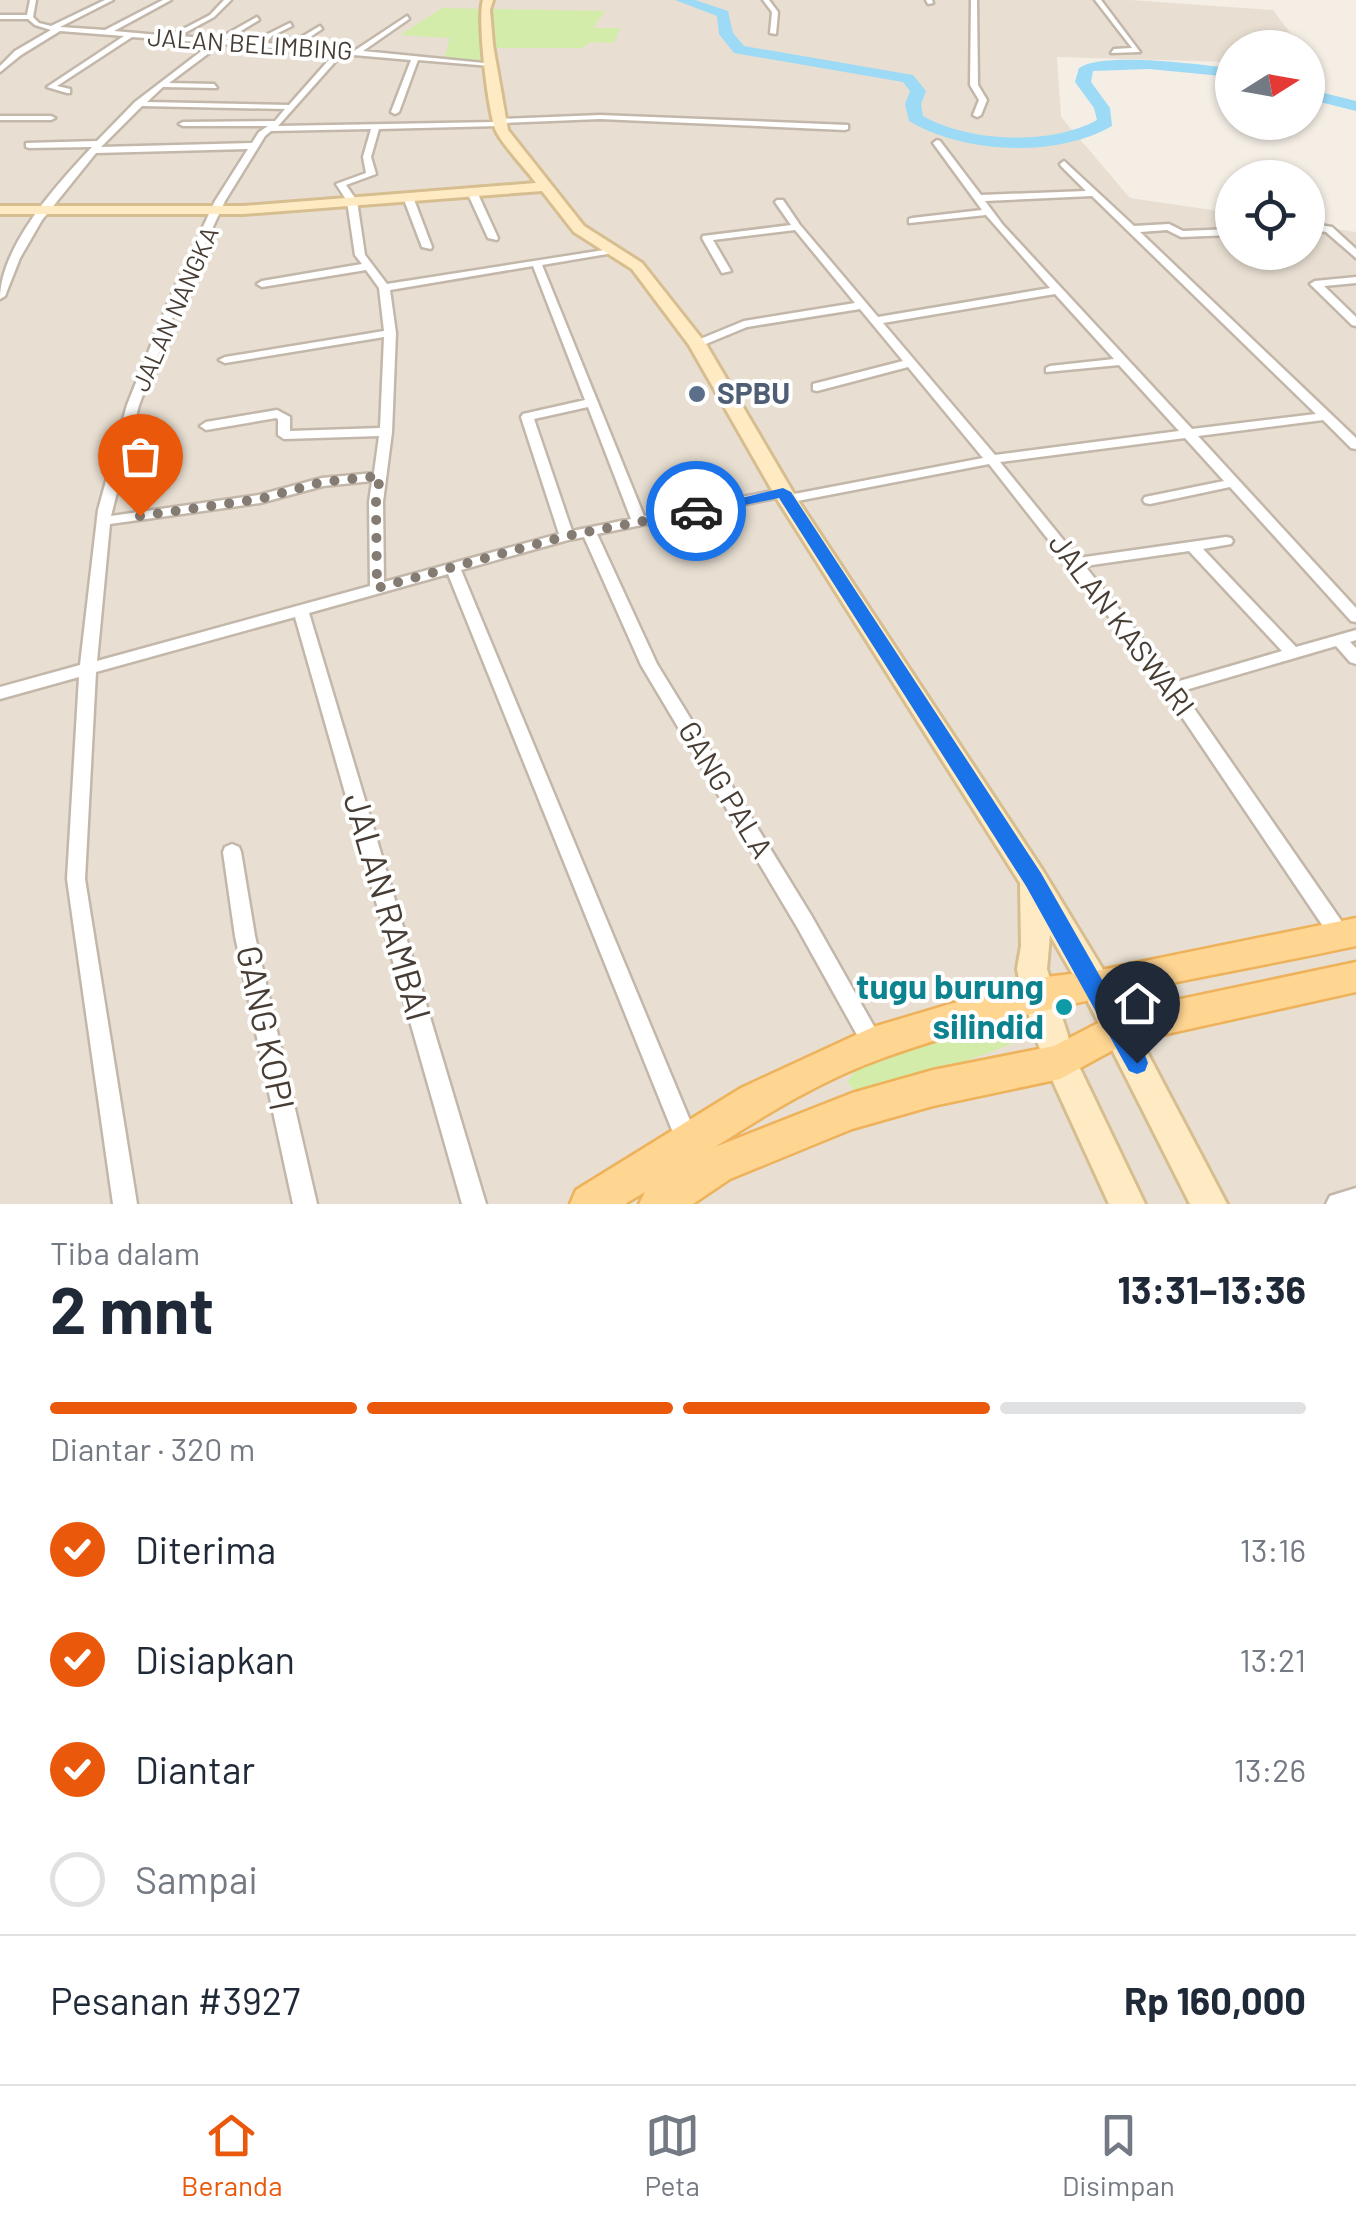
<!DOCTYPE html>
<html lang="id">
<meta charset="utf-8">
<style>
body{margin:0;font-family:Barlow,sans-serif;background:#f6f6f7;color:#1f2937;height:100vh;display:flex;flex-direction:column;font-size:38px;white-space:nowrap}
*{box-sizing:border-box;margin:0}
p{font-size:32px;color:#747a83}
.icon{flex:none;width:55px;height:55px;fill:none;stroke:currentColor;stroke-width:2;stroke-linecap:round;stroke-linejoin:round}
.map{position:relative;height:1204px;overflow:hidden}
.panel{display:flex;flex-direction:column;background:#fff;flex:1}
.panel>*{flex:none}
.needle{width:65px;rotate:79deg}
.controls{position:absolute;left:1215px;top:30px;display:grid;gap:20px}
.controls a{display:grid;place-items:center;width:110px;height:110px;border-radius:50%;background:#fff;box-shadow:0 2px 8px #0004;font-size:50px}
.pin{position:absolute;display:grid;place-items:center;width:85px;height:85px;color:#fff;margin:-102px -42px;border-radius:50% 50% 50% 0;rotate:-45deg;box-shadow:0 0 10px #0007}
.pin .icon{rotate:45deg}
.courier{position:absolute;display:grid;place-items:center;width:100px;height:100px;margin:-50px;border:8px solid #1a73e8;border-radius:50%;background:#fff;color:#222;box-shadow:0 2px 12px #0007}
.summary em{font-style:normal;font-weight:700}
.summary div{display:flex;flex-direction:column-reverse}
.summary{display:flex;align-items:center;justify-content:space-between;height:170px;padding:0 50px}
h1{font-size:65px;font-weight:700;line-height:75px}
.bar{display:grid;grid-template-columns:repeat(4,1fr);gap:15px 10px;align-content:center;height:120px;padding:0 50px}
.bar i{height:12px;border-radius:8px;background:#e0e1e3}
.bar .on{background:#ea580c}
.bar p{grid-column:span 4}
.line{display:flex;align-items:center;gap:25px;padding:0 50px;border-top:2px solid #e0e1e3}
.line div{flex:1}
ol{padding:0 50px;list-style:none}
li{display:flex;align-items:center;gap:30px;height:110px}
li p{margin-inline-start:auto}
li .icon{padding:10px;border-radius:50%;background:#ea580c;color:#fff;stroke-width:4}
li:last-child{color:#747a83}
li i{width:55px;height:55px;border:5px solid #e0e1e3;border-radius:50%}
.menu{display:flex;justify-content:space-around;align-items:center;height:140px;border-top:2px solid #e0e1e3;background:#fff;font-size:28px;color:#747a83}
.menu a{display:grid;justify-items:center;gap:5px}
.menu .on{color:#ea580c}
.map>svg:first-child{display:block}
.residential{fill:#e8dfd2}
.green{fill:#d4ecaa}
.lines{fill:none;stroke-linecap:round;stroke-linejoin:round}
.river{fill:#9cdaf6;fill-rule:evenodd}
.street-casing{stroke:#c3b7aa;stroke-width:5}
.secondary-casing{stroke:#d7be91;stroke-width:6}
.primary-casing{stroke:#edb25a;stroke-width:5}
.street{fill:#fff;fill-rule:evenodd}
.secondary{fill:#ffebc3;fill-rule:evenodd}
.primary{fill:#ffd592;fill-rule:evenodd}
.route{fill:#1a73e8}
.done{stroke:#847b72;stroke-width:10;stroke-dasharray:0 18}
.service-dot{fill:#5c6f8a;stroke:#fff;stroke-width:4}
.culture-dot{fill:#0f9aa8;stroke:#fff;stroke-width:4}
.labels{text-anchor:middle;stroke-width:8;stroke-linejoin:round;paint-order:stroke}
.far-street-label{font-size:25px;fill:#473d34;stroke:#fff}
.service-label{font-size:30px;font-weight:bold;fill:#4e5e75;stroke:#fff;text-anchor:start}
.street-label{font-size:30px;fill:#473d34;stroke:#fff}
.near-street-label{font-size:35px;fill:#473d34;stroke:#fff}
.near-culture-label{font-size:35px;font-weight:bold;fill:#0d838f;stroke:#fff;text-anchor:end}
</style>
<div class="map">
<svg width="1356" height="1204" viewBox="0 0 1356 1204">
<rect width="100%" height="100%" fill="#f4eee5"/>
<path class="residential" d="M 0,0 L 1130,0 L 1273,10 L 1301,47 L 1232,48 L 1232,62 L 1057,57 L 1061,117 L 1130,198 L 1232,213 L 1232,252 L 1308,252 L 1308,225 L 1356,232 L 1356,1204 L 0,1204 Z"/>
<g class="green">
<path d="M 442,8 L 605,11 L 593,28 L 620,28 L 614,43 L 591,42 L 582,48 L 489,48 L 490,62 L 444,59 L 450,38 L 400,35 Z"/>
<path d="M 998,1005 L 1017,1042 L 895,1088 L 859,1095 L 847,1082 L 862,1062 Z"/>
</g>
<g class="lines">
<g class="river">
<path d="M 675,0 L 695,0 L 728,11 L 733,33 L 744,46 L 913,75 L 926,91 L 921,104 L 923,116 C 968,142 1051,146 1097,120 L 1094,108 L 1075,82 L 1079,68 C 1104,51 1199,65 1232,68 L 1232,77 L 1149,69 L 1093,71 L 1091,82 L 1110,108 L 1112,126 C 1057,158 964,154 909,121 L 905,104 L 910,91 L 903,82 L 734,53 L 719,34 L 717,16 Z"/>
<path d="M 1308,89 L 1356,101 L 1356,111 L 1308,99 Z"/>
</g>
<g class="street-casing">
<g id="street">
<path d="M 30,0 L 36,0 L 33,17 L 39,23 L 51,26 L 105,0 L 113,0 L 60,27 L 105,30 L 163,0 L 171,0 L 114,31 L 170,36 L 210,15 L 224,0 L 231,0 L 214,17 L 179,36 L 218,39 L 257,17 L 259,20 L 226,40 L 259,43 L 268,34 L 290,23 L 292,26 L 272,36 L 266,43 L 288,45 L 320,26 L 322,29 L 297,46 L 354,51 L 407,16 L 409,19 L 363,51 L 494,64 L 490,66 L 418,60 L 399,112 L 395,114 L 391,112 L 411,60 L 342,54 L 278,126 L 495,122 L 499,119 L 600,115 L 848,125 L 848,129 L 845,130 L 600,119 L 504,123 L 500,126 L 379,129 L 371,157 L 376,174 L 346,185 L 357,201 L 365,255 L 387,284 L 617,248 L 617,252 L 613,253 L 542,265 L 644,516 L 783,489 L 788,490 L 789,495 L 983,458 L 908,367 L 817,391 L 813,390 L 813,384 L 903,361 L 860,309 L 747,327 L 701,346 L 693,346 L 693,342 L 744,321 L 855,303 L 795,230 L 713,240 L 731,271 L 722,273 L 702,238 L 703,236 L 791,225 L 775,202 L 777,200 L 783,200 L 800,225 L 878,317 L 1050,288 L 986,215 L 909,223 L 909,219 L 912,218 L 982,210 L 933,143 L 937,140 L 940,141 L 981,195 L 1086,191 L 1061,166 L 1060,164 L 1064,161 L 1134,226 L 1169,224 L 1183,231 L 1232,229 L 1232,235 L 1181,237 L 1167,230 L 1140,232 L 1356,438 L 1356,449 L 1351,448 L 1323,420 L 1198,436 L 1356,608 L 1356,622 L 1351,621 L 1230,487 L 1150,504 L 1145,503 L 1143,500 L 1145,497 L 1224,481 L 1185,438 L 1000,462 L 1078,558 L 1226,537 L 1231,538 L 1233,541 L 1231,544 L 1203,549 L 1296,647 L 1356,630 L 1356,640 L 1350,642 L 1356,648 L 1356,664 L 1350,662 L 1336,646 L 1182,691 L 1347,929 L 1350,935 L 1347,941 L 1340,944 L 1333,941 L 1149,668 L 989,464 L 787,503 L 782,502 L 781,497 L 597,534 L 657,664 L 811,915 L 880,1037 L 884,1044 L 880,1051 L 873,1054 L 866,1051 L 797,927 L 641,665 L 584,537 L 568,540 L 461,570 L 699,1142 L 696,1150 L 688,1153 L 680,1150 L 448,574 L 309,613 L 486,1204 L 462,1204 L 295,617 L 96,672 L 85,879 L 137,1204 L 113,1204 L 67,879 L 79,677 L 0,699 L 0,687 L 80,665 L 98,510 L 127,405 L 170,298 L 215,201 L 248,149 L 96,153 L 42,220 L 20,258 L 5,296 L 0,299 C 0,247 57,184 92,147 L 29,148 L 26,147 L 26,143 L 97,141 L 135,102 L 212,43 L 132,37 L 57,86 L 70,89 L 70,93 L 67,93 L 47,87 L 124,36 L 60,31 L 21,55 L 0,72 L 0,66 L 15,51 L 51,30 L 35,25 L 28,19 L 0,19 L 0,15 L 27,15 ZM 221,44 L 335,53 L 289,105 L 147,102 L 163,87 L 217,88 L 214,84 L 169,83 ZM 142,106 L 285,109 L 275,121 L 183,122 L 179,124 L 183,126 L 268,126 L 259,132 L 252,143 L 101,147 ZM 371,129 L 363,157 L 366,173 L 336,184 L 347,201 L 355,255 L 362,264 L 262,281 L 257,284 L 262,287 L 366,270 L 379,288 L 384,331 L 225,357 L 219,360 L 225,363 L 384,337 L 380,428 L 290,431 L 290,417 L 277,410 L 206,422 L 200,426 L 206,430 L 276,418 L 278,419 L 278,435 L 284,439 L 379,436 L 374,473 L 322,478 L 259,495 L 111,516 L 139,405 L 180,298 L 225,201 L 265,136 L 271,131 ZM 1092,196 L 1316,414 L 1192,429 L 1003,225 L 985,201 ZM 533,266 L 585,400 L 523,414 L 521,417 L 559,534 L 384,582 L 383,502 L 392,432 L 396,333 L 390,290 ZM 1055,294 L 1114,359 L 1050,366 L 1046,368 L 1046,372 L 1119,365 L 1179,431 L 995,455 L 883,323 ZM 588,407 L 631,519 L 572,531 L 534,419 ZM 372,481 L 369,502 L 370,586 L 97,661 L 110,524 L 260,503 L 323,486 ZM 1189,551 L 1282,651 L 1176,682 L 1085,566 Z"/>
<path d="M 763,0 L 769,0 L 778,12 L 776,34 L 770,33 L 772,12 Z"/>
<path d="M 926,0 L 932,0 L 933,3 L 928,4 Z"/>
<path d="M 971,0 L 977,0 L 978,85 L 987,100 L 981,115 L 977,117 L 973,115 L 979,100 L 970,85 Z"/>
<path d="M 1095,0 L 1101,0 L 1140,52 L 1111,53 L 1114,49 L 1132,48 Z"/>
<path d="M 0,116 L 51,116 L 55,118 L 51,120 L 0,120 Z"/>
<path d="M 469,190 L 477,192 L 498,238 L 497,240 L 488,238 L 467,192 Z"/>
<path d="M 405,195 L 413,197 L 432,247 L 431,249 L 422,247 L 403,197 Z"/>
<path d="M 1308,223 L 1332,227 L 1356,249 L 1356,258 L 1326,232 L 1308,229 Z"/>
<path d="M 1356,277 L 1356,283 L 1324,286 L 1356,317 L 1356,326 L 1352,325 L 1310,284 L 1315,281 Z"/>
<path d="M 232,844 L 239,847 L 241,852 L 255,936 L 317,1204 L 293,1204 L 235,936 L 223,852 L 225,847 Z"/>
<path d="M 1356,1188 L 1356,1204 L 1326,1204 L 1330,1196 Z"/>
</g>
</g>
<g class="secondary-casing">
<path id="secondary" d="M 483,0 L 493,0 L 490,10 L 493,45 L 508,130 L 584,226 L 642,263 L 706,344 L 797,499 L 1043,871 L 1107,976 L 1227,1204 L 1190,1204 L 1085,996 L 1050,935 L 1047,969 L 1075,1058 L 1145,1204 L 1109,1204 L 1044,1062 L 1022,994 L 1017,969 L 1021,946 L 1020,883 L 777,499 L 689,345 L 632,269 L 574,232 L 542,191 L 243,214 L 0,214 L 0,206 L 243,206 L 536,183 C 524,167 507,150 497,133 C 488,116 477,18 483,0 Z"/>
</g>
<g class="primary-casing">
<path id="primary" d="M 1356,918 L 1356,946 C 1198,980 1035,1003 883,1058 C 824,1079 768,1113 715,1147 L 852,1093 L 933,1070 L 1054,1046 L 1119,1012 L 1356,962 L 1356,992 L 1126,1043 L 1060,1079 L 933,1106 L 852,1129 L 730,1179 L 693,1204 L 639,1204 L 645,1192 L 625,1204 L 570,1204 L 576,1190 L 741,1088 L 873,1027 L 1037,978 L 1096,971 Z"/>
</g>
<use href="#street" class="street"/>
<use href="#secondary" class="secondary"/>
<use href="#primary" class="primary"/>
</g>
<path class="route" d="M 783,488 L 791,492 L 1041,873 L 1145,1055 L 1148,1063 L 1145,1071 L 1137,1074 L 1129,1071 L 1026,886 L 779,498 L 696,515 L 688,511 Z"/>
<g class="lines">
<path class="done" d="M 140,516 L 260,499 L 322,482 L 380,476 L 376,502 L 377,588 L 566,536 L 696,511"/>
</g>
<circle class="service-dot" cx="697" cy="394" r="10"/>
<circle class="culture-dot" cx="1064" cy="1007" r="10"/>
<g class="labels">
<g class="far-street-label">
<text transform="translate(250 44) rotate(4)" y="9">JALAN BELIMBING</text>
<text transform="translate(175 309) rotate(-66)" y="9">JALAN NANGKA</text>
</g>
<g class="service-label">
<text x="717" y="404">SPBU</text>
</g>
<g class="street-label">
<text transform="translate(1121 625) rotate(53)" y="10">JALAN KASWARI</text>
<text transform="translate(725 790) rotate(59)" y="10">GANG PALA</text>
</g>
<g class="near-street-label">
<text transform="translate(387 907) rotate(74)" y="12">JALAN RAMBAI</text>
<text transform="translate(265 1028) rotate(78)" y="12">GANG KOPI</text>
</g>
<g class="near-culture-label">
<text x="1044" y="999">tugu burung<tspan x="1044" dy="40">silindid</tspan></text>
</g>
</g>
</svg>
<div class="controls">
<a><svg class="needle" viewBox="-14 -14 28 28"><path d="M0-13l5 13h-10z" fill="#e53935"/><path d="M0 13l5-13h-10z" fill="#747a83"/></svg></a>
<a><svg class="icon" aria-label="locate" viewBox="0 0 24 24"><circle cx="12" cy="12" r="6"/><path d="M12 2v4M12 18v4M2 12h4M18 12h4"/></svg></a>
</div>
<div class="pin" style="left:140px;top:516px;background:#ea580c"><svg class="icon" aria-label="bag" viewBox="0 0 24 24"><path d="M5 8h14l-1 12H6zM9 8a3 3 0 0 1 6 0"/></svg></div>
<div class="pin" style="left:1137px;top:1063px;background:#1f2937"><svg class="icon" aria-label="home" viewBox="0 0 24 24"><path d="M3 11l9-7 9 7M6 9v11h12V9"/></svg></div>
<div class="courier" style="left:696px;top:511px"><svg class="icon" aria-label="car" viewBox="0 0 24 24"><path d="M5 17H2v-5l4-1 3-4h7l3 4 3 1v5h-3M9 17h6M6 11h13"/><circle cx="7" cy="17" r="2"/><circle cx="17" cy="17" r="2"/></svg></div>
</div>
<section class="panel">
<div class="summary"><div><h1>2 mnt</h1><p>Tiba dalam</p></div><em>13:31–13:36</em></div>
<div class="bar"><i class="on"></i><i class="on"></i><i class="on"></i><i></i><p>Diantar · 320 m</p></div>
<ol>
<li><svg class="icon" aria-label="check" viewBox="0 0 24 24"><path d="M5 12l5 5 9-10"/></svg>Diterima<p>13:16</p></li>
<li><svg class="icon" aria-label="check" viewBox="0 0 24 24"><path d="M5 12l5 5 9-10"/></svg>Disiapkan<p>13:21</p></li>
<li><svg class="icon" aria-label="check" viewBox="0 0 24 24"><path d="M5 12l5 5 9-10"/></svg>Diantar<p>13:26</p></li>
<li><i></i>Sampai</li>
</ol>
<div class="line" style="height:130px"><div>Pesanan #3927</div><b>Rp 160,000</b></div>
</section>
<nav class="menu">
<a class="on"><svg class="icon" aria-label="home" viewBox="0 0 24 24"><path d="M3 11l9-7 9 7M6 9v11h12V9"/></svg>Beranda</a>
<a><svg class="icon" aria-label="map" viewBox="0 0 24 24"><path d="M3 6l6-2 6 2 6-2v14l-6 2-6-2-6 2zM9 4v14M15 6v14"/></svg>Peta</a>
<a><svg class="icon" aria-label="saved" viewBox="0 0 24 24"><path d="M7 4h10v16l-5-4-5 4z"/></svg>Disimpan</a>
</nav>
